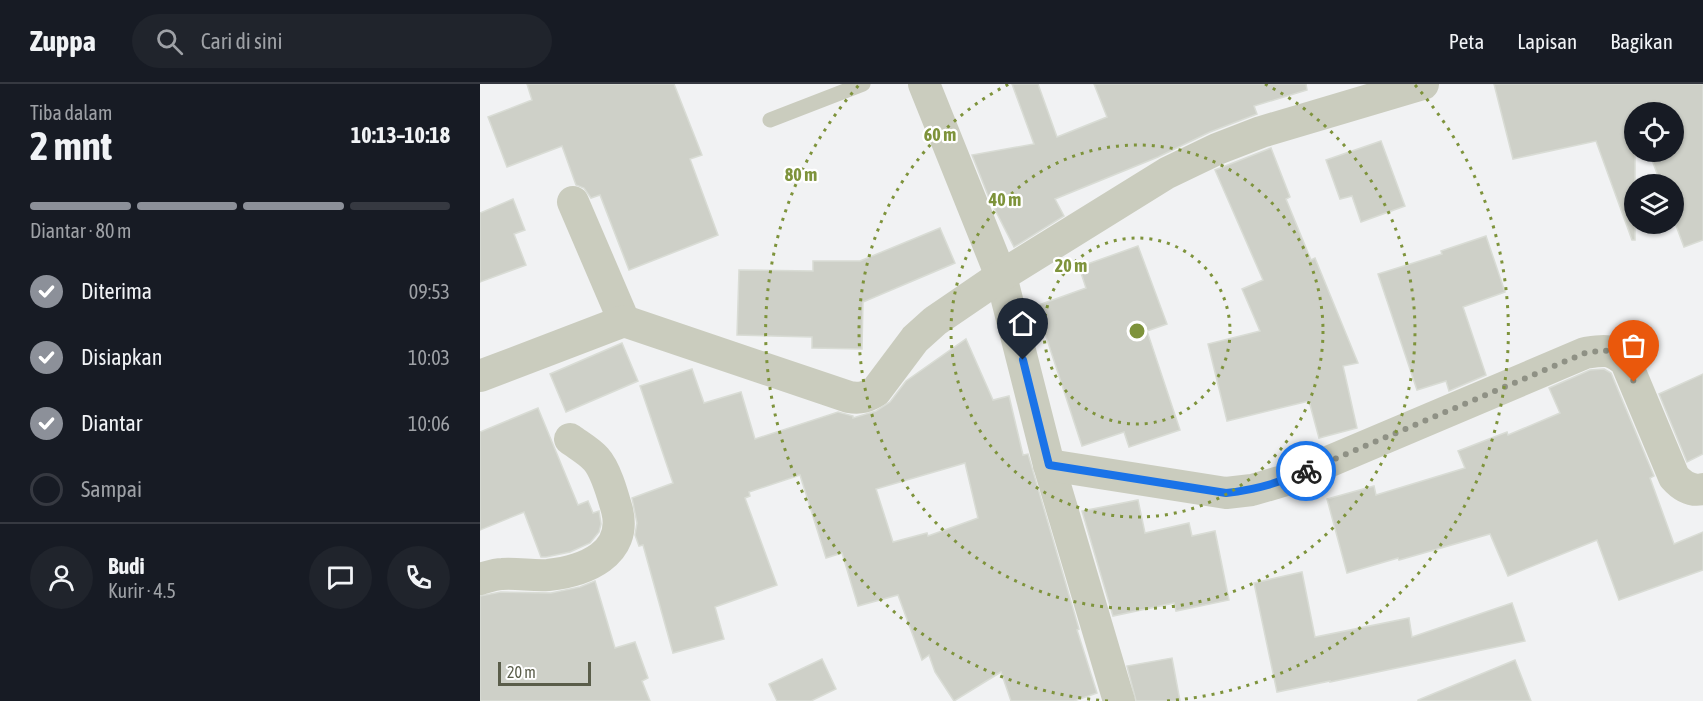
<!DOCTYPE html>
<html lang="id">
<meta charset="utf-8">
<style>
body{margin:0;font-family:"Asap Condensed",sans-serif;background:#20242c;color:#f1f3f6;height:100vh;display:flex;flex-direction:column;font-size:22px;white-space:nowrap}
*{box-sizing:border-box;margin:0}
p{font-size:20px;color:#9ea1a6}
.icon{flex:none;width:33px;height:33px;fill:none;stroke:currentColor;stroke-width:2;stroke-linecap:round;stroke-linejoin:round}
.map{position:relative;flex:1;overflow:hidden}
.side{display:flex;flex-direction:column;background:#171b24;width:480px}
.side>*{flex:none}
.buttons{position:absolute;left:1144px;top:18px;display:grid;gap:12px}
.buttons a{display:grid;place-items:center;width:60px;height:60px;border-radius:50%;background:#171b24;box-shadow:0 2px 4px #0004;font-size:30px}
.scale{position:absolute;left:18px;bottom:15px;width:93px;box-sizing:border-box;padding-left:6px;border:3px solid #5a5d4a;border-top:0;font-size:16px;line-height:21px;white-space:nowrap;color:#5a5d4a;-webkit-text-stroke:4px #fff;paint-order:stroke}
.pin{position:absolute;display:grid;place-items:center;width:51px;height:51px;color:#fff;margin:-62px -26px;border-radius:50% 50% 50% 0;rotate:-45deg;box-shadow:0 0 6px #0007}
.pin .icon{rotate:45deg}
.courier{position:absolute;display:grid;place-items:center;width:60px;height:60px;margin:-30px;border:4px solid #1a73e8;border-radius:50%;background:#fff;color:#222;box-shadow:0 2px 8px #0007}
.overview em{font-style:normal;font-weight:700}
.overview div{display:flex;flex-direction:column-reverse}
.overview{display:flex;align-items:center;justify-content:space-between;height:102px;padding:0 30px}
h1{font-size:39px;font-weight:700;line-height:45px}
.bar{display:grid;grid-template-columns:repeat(4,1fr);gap:9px 6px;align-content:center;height:72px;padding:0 30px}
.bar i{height:8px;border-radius:4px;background:#363941}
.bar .active{background:#8c9099}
.bar p{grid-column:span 4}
.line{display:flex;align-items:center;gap:15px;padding:0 30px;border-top:2px solid #363941}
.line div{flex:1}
.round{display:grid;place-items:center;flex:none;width:63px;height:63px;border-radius:32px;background:#20242c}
ol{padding:0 30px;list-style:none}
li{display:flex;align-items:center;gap:18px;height:66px}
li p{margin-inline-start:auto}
li .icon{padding:6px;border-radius:50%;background:#8c9099;color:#fff;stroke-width:4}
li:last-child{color:#9ea1a6}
li i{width:33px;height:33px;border:3px solid #363941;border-radius:50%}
header{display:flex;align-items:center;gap:36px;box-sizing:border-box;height:84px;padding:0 30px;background:#171b24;border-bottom:2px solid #363941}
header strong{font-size:28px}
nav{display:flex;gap:33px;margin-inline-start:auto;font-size:21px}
.search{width:420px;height:54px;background:#20242c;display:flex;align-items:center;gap:15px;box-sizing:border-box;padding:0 21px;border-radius:33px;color:#9ea1a6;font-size:22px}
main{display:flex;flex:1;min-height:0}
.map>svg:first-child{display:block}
.building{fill:#ced0c8;stroke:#d9dcd5;stroke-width:1.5;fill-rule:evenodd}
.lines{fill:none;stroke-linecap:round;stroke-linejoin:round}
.lane{stroke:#caccbe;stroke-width:15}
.street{stroke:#caccbe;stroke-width:32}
.done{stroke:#8f9185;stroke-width:6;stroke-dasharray:0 10.8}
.route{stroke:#1a73e8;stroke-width:8}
.ring{fill:none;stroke:#7e933b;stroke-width:3;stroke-dasharray:3 6}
.centre{fill:#7e933b;stroke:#fff;stroke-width:3}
.ring-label{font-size:18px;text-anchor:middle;font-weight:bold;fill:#7e933b;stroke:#fff;stroke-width:4.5;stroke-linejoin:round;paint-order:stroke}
</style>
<header>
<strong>Zuppa</strong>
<div class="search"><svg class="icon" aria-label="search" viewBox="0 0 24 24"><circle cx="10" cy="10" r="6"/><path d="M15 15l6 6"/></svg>Cari di sini</div>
<nav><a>Peta</a><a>Lapisan</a><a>Bagikan</a></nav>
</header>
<main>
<section class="side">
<div class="overview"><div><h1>2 mnt</h1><p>Tiba dalam</p></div><em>10:13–10:18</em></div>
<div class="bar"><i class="active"></i><i class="active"></i><i class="active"></i><i></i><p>Diantar · 80 m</p></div>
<ol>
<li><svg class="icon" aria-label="check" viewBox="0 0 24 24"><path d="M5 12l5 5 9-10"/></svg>Diterima<p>09:53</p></li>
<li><svg class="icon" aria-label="check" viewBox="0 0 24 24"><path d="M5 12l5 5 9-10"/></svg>Disiapkan<p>10:03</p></li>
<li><svg class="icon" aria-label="check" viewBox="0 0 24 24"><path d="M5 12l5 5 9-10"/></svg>Diantar<p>10:06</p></li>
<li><i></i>Sampai</li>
</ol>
<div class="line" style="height:108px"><a class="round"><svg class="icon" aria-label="person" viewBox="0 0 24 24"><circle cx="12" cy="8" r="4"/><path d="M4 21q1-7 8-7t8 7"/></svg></a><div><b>Budi</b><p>Kurir · 4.5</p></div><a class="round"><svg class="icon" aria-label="chat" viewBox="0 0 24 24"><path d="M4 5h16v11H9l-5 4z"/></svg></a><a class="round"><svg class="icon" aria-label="phone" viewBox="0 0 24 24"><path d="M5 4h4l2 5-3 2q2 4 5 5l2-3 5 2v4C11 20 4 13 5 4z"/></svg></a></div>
</section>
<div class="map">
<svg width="1223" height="617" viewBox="0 0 1223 617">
<rect width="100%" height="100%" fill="#f1f2f3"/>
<g class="building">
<path d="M 47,0 L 194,0 L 222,71 L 210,75 L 238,151 L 149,186 L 120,111 L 111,114 L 104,104 L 96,101 L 82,62 L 27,83 L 8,33 L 52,16 Z"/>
<path d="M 532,0 L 558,0 L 577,53 L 627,33 L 614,0 L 826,0 L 827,6 L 774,22 L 777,30 L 730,48 L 678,73 L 575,115 L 584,132 L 534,163 L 509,114 L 492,71 L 554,60 Z"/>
<path d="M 1014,0 L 1223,0 L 1223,156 L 1204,163 L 1194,136 L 1194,100 L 1181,100 L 1169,68 L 1194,68 L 1194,28 L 1155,28 L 1155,156 L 1152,156 L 1116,57 L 1033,75 Z"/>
<path d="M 901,57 L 925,122 L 881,138 L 872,112 L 860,115 L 846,76 Z"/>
<path d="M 791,64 L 810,113 L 806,115 L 831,176 L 835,174 L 878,279 L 863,282 L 877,344 L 839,354 L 829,317 L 747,337 L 728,260 L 780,247 L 762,205 L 783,196 L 735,86 Z"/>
<path d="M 33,115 L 45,146 L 34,150 L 46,181 L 0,198 L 0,129 Z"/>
<path d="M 460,144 L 475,179 L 383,218 L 382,265 L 332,264 L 332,253 L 257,251 L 259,186 L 333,187 L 333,177 L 380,177 Z"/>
<path d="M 1006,152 L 1025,208 L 983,223 L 1006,291 L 969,307 L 966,297 L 937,306 L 898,190 L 962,170 L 961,167 Z"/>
<path d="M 658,162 L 687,240 L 667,247 L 700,346 L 649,363 L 644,348 L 602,362 L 556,222 L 606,204 L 599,183 Z"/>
<path d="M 486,255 L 513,316 L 529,312 L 543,371 L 548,370 L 599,545 L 597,546 L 617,609 L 594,617 L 531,617 L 521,588 L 474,617 L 455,588 L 449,571 L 442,576 L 418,511 L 378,522 L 362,469 L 346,474 L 320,391 L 269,408 L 270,412 L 265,414 L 297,501 L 235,523 L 244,555 L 193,569 L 163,461 L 159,462 L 155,451 L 157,439 L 152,414 L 193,399 L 160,302 L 212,285 L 224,319 L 261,308 L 275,355 L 358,328 L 373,332 L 373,334 L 396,327 L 410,318 L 426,297 ZM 485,379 L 498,434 L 448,452 L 447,449 L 413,458 L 396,405 Z"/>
<path d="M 142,259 L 158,297 L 86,328 L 70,290 Z"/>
<path d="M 1124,285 L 1131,289 L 1174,392 L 1170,394 L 1194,460 L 1223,448 L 1223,486 L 1139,516 L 1117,456 L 1028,492 L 1010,450 L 919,476 L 918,474 L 867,489 L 847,415 L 894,402 L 896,411 L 985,384 L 978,367 L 1027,348 L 1028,351 L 1080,329 L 1069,304 L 1110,286 Z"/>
<path d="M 1223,290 L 1223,370 L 1207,378 L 1179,310 Z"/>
<path d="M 58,324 L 98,421 L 108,417 L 113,429 L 119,427 L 121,440 L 119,448 L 110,459 L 90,468 L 66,473 L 61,473 L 44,428 L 0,446 L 0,348 Z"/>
<path d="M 658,416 L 665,449 L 709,439 L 712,452 L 735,447 L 749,516 L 696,527 L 694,519 L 633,532 L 602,427 Z"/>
<path d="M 822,488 L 835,553 L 929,534 L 932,553 L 1032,519 L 1045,557 L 850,598 L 850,597 L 797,608 L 774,499 Z"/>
<path d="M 115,497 L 135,564 L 155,558 L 168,594 L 162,597 L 170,617 L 0,617 L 0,512 L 21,508 L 71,509 L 100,503 Z"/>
<path d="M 692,574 L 700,617 L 656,617 L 647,582 Z"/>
<path d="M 342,575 L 356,605 L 331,617 L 297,617 L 289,600 Z"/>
<path d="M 1035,576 L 1051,617 L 938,617 L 938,616 Z"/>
</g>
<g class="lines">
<path class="lane" d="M 290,36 L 383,0"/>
<g class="street">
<path d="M 444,0 L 521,192 L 569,381 L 639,617"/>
<path d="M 93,118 L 144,237"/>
<path d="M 0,292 L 144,237 L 369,313 C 380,315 387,313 396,307 L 435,255 L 455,237 L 521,192 L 687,89 L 737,65 L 781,48 L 943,0"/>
<path d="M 569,381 L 746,409 L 772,406 L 803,397 L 1105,269 C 1124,266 1131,264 1146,278 L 1194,393 C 1202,402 1211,408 1223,405"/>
<path d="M 0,495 C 7,493 15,490 22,490 C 38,489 53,492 68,491 C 105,487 148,470 137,426 C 133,412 126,386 116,375 C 109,367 98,361 90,355"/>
</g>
</g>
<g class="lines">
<path class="done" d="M 826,387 L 1105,269 C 1138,263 1141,268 1154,298"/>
<path class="route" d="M 543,276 L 569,381 L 746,409 C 774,406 800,399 826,387"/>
</g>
<g class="ring">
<circle cx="657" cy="247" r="93"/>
<circle cx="657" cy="247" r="186"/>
<path d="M785 0A278 278 0 1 1 529 0"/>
<path d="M628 617A371 371 0 0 1 379 1M935 1A371 371 0 0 1 686 617"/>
</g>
<circle cx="657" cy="247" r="9" class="centre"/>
<g class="ring-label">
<text x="460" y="57">60 m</text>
<text x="321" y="97">80 m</text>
<text x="525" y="122">40 m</text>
<text x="591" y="188">20 m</text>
</g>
</svg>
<div class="buttons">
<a><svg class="icon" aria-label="locate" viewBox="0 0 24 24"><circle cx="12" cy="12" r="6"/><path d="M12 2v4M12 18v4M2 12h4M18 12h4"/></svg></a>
<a><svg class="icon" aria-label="layers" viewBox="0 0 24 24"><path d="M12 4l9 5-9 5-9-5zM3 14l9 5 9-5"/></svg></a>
</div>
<div class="scale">20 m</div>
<div class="pin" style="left:1154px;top:298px;background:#ea580c"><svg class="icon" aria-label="bag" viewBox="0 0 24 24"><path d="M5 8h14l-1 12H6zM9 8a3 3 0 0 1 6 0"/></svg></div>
<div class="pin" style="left:543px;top:276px;background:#1f2937"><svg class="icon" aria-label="home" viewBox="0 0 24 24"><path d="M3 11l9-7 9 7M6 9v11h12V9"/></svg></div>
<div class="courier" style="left:826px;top:387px"><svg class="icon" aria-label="bike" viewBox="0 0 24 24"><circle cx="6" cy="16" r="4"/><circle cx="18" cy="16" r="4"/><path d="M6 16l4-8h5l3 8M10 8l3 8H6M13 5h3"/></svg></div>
</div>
</main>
